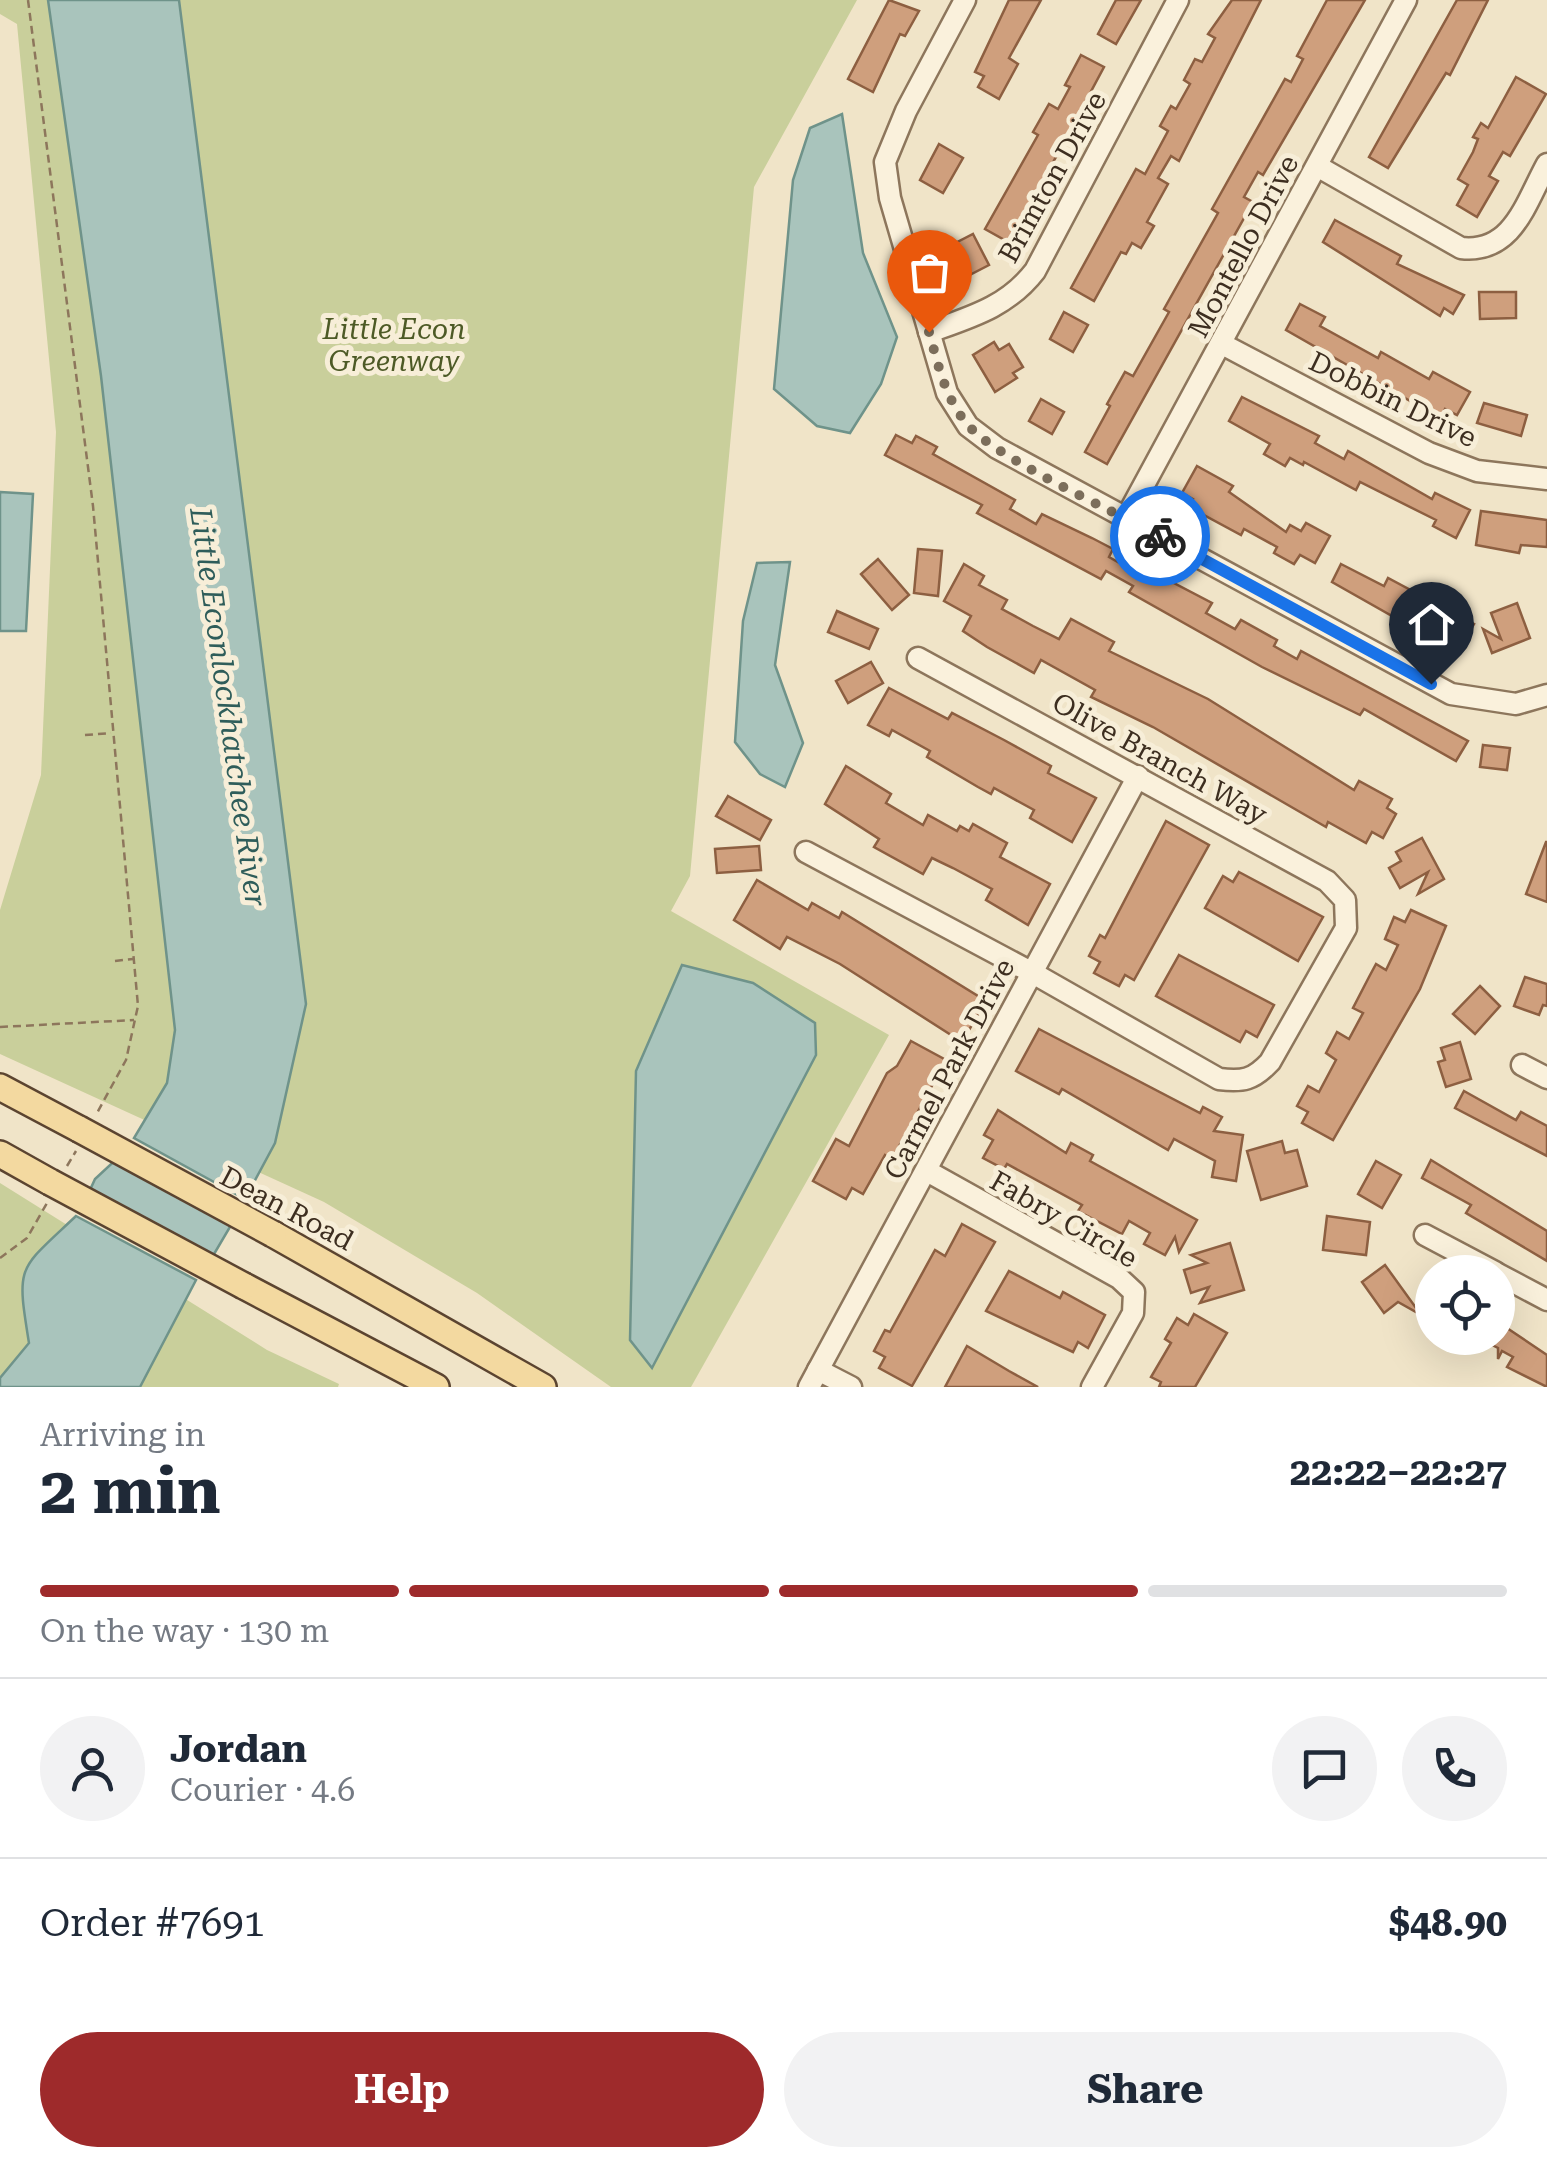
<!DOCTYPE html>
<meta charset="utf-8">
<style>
body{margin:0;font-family:"Roboto Serif",serif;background:#f2f2f3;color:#1f2937;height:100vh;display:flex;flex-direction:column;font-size:38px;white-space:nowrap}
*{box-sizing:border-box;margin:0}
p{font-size:32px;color:#747a83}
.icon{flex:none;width:55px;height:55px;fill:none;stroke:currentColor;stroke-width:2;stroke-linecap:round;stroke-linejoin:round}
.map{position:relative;height:1387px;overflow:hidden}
.side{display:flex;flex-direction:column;background:#fff;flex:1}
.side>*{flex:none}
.controls{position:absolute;left:1415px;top:1255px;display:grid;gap:20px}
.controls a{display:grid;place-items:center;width:100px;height:100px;border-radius:50%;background:#fff;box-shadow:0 10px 40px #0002;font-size:50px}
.pin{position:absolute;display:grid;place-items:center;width:85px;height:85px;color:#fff;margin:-102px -42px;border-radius:50% 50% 50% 0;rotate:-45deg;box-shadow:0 0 10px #0007}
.pin .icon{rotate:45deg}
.courier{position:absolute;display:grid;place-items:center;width:100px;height:100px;margin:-50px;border:8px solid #1a73e8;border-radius:50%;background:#fff;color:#222;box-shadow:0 2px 12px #0007}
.summary em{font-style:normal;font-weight:700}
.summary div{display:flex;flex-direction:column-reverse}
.summary{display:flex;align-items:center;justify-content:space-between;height:170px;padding:0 40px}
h1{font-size:65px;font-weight:700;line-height:75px}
.bar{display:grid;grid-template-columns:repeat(4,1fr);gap:15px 10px;align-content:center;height:120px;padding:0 40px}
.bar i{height:12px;border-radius:8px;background:#e0e1e3}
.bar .on{background:#9e2a2b}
.bar p{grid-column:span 4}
.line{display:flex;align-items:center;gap:25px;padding:0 40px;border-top:2px solid #e0e1e3}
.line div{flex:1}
.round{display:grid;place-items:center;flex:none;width:105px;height:105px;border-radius:52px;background:#f2f2f3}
.primary-button{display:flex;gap:20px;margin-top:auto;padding:20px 40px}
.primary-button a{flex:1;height:115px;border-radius:60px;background:#9e2a2b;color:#fff;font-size:40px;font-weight:700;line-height:115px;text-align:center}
.primary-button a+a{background:#f2f2f3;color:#1f2937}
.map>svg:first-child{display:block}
.green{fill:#c9cf9b}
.water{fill:#a9c4bc;stroke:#6f938a;stroke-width:2.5}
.building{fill:#cf9f7d;stroke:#8d5f41;stroke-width:2.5}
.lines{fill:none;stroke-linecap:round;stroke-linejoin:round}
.minor-casing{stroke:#8d765c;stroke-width:25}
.major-casing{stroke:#5b4430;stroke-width:30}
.path{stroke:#8d765c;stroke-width:2.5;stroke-dasharray:8 5;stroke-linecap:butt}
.minor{stroke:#faf1dc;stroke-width:20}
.major{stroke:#f3d9a0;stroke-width:25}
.major-bridge-casing{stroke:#5b4430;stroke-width:30;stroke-linecap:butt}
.major-bridge{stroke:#f3d9a0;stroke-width:25}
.done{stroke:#7c6e5b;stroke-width:10;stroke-dasharray:0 18}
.route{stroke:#1a73e8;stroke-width:12}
.labels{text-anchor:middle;stroke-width:10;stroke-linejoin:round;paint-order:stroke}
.street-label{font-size:28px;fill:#3d2e20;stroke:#f7eed8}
.park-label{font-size:28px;font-style:italic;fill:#4d5a26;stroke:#f7eed8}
.water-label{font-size:30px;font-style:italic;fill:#2f5d5a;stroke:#f7eed8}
</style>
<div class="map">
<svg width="1547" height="1387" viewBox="0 0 1547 1387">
<rect width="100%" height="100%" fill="#f0e4c8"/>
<g class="green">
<path d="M 0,0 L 857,0 L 754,187 L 690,876 L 671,911 L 889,1035 L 691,1387 L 611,1387 L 477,1293 L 324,1202 L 0,1054 L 0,910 L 41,775 L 56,432 L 17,24 L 0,14 Z"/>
<path d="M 0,1183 L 267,1350 L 339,1384 L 338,1387 L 0,1387 Z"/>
</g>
<g class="water">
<path d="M 48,0 L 179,0 L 306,1004 L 275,1143 L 245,1199 L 134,1138 L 167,1083 L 175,1030 L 101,376 Z"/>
<path d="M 842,114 L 863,253 L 897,337 L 881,384 L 850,433 L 817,426 L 774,389 L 793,180 L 810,128 Z"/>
<path d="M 0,492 L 33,494 L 26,631 L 0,631 Z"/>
<path d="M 790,562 L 775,665 L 803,743 L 785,787 L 760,774 L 735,742 L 743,621 L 757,563 Z"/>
<path d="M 682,965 L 753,983 L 815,1023 L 816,1055 L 652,1368 L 630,1340 L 636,1071 Z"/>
<path d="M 123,1153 L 237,1215 L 207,1266 L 85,1201 L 95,1179 Z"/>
<path d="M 76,1216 L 196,1280 L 140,1387 L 0,1387 L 0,1378 L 29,1343 C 16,1263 18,1271 76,1216 Z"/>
</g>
<g class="building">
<path d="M 889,0 L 919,11 L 905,36 L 900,34 L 873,92 L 848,79 Z"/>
<path d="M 1009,0 L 1041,0 L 1009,58 L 1018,64 L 999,99 L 978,87 L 984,76 L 975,72 Z"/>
<path d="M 1116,0 L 1141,0 L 1116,44 L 1098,34 Z"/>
<path d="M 1232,0 L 1261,0 L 1179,161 L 1171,156 L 1158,178 L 1168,184 L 1147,222 L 1154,226 L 1141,248 L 1132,243 L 1126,254 L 1121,252 L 1094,301 L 1071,288 L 1136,169 L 1145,174 L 1168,131 L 1160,126 L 1171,106 L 1176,109 L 1190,84 L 1184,80 L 1195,59 L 1202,62 L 1215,38 L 1208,34 Z"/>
<path d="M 1327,0 L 1365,0 L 1263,175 L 1258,172 L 1244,197 L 1253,202 L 1107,464 L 1085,452 L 1110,406 L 1107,404 L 1125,372 L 1133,376 L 1169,312 L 1164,309 L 1218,213 L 1212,209 L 1285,79 L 1291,82 L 1303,59 L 1297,56 Z"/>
<path d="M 1457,0 L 1488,0 L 1450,75 L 1446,73 L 1388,168 L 1369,157 Z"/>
<path d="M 1081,55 L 1104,67 L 1010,243 L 985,229 L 1038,135 L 1033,132 L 1049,104 L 1058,109 L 1070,87 L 1065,85 Z"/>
<path d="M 1516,77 L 1546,94 L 1510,156 L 1503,152 L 1489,176 L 1498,181 L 1477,217 L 1457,205 L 1468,185 L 1458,179 L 1473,152 L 1478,139 L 1473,137 L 1481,123 L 1488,128 Z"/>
<path d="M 939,144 L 963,158 L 943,193 L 920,180 Z"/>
<path d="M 1335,220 L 1401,256 L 1397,264 L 1464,295 L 1453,314 L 1444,308 L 1440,316 L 1323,242 Z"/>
<path d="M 973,234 L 989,265 L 954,283 L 938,252 Z"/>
<path d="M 1479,292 L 1516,292 L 1516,318 L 1480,319 Z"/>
<path d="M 1300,304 L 1325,317 L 1320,326 L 1378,358 L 1381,352 L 1429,379 L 1433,372 L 1470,392 L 1457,415 L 1445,409 L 1440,418 L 1286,330 Z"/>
<path d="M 1064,312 L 1088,325 L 1073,352 L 1050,339 Z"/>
<path d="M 994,342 L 999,350 L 1009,344 L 1023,367 L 1013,373 L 1017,378 L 995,392 L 973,355 Z"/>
<path d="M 1242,397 L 1319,436 L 1315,443 L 1344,459 L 1348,451 L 1432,499 L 1435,493 L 1470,510 L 1456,538 L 1433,526 L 1436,520 L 1360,482 L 1356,490 L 1304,462 L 1303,465 L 1290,458 L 1285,466 L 1264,454 L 1270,444 L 1229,421 Z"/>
<path d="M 1041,399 L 1064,412 L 1052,434 L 1029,421 Z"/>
<path d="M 1484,403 L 1527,415 L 1521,436 L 1477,423 Z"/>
<path d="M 896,435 L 912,443 L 916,436 L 937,447 L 933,454 L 1015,500 L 1010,509 L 1036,524 L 1042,514 L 1092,538 L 1113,549 L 1109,557 L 1139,574 L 1143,567 L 1212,603 L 1206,613 L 1235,629 L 1241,620 L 1277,640 L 1274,646 L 1297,659 L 1301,651 L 1468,741 L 1456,761 L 1364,709 L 1360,715 L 1262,667 L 1129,592 L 1133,586 L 1106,571 L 1101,579 L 977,513 L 982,505 L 885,455 Z"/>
<path d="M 1197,466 L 1233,486 L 1229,492 L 1286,532 L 1290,525 L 1301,531 L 1306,523 L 1330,536 L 1315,563 L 1300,555 L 1294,564 L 1274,553 L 1277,547 L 1244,529 L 1241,535 L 1189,507 L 1193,499 L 1182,493 Z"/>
<path d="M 1481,511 L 1547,520 L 1547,547 L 1521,545 L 1519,553 L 1476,545 Z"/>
<path d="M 918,549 L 942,551 L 938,596 L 914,593 Z"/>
<path d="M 878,559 L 909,595 L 892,610 L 861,574 Z"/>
<path d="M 964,564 L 984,576 L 979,585 L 1007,600 L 1002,609 L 1033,626 L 1059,639 L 1071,619 L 1114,642 L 1109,651 L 1208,699 L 1354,790 L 1359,781 L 1392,799 L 1387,808 L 1396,814 L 1383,838 L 1372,832 L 1366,843 L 1328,822 L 1326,827 L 1153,727 L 1091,697 L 1095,690 L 1041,660 L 1034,673 L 987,647 L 963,631 L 971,616 L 944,601 Z"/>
<path d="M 1341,564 L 1384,586 L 1388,578 L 1474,624 L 1457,653 L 1434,640 L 1438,633 L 1412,618 L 1408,625 L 1332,582 Z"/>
<path d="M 1517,603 L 1530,638 L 1492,653 L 1483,629 L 1501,639 L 1491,613 Z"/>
<path d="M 837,611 L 878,629 L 869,649 L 828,632 Z"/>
<path d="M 871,662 L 883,683 L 848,703 L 836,681 Z"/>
<path d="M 889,688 L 948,719 L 952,713 L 1004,740 L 1051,766 L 1048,773 L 1096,798 L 1072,842 L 1030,818 L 1034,810 L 994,788 L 991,794 L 978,787 L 927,757 L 930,751 L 892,730 L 889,736 L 868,725 Z"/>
<path d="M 1483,745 L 1510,748 L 1507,770 L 1480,767 Z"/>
<path d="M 846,766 L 891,794 L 886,803 L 923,825 L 928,815 L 957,831 L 960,826 L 969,831 L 973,824 L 1007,843 L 1000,857 L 1050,884 L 1028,925 L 986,900 L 992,889 L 953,868 L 932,858 L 923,874 L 874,847 L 879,839 L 825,804 Z"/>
<path d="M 728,796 L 771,820 L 760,840 L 716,816 Z"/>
<path d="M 1166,821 L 1209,845 L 1134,980 L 1125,975 L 1119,986 L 1094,973 L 1100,962 L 1089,956 L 1100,935 L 1105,938 Z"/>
<path d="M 1422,838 L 1444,879 L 1418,894 L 1428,872 L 1400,888 L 1389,868 L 1401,861 L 1396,852 Z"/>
<path d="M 1546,842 L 1547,842 L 1547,902 L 1526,894 Z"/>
<path d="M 759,846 L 761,870 L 717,873 L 715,849 Z"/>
<path d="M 1239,872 L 1323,917 L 1298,961 L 1205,908 L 1223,876 L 1233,882 Z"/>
<path d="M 757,880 L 808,910 L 812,903 L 839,918 L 842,912 L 986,1001 L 962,1042 L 840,964 L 787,937 L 780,949 L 734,920 Z"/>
<path d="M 1411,910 L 1446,926 L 1420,989 L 1333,1140 L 1302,1123 L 1308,1112 L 1297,1106 L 1308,1086 L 1319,1092 L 1336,1060 L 1326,1053 L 1337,1032 L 1349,1039 L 1363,1013 L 1353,1008 L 1369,977 L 1376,964 L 1386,970 L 1398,945 L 1385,939 L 1394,917 L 1405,922 Z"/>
<path d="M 1179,955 L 1274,1005 L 1257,1037 L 1246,1031 L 1240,1042 L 1156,996 Z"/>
<path d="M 1525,977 L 1547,984 L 1547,1006 L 1543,1005 L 1539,1015 L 1514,1006 Z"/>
<path d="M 1480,986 L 1500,1006 L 1475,1034 L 1453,1014 Z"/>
<path d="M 1039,1029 L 1200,1113 L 1203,1107 L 1222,1117 L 1214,1131 L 1243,1135 L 1236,1181 L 1212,1177 L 1215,1161 L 1174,1139 L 1168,1150 L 1062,1089 L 1059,1094 L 1016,1071 Z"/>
<path d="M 911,1041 L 946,1060 L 892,1159 L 885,1155 L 863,1194 L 852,1188 L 846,1199 L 813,1181 L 836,1139 L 849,1146 L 887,1073 L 897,1066 Z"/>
<path d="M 1460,1042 L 1471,1079 L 1446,1087 L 1438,1062 L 1445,1060 L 1441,1048 Z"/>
<path d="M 1464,1091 L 1516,1120 L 1521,1112 L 1547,1126 L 1547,1156 L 1455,1108 Z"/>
<path d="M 998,1110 L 1066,1153 L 1071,1143 L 1093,1155 L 1090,1161 L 1197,1220 L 1179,1252 L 1175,1237 L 1165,1255 L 1144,1244 L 1150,1233 L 1129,1221 L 1122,1234 L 1078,1211 L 1082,1205 L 1007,1164 L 1004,1169 L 983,1158 L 993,1140 L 984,1135 Z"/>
<path d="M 1282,1141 L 1285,1153 L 1297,1150 L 1307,1186 L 1261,1200 L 1247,1151 Z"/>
<path d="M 1431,1160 L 1547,1231 L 1547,1261 L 1466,1213 L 1471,1205 L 1422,1178 Z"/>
<path d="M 1376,1161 L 1401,1175 L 1382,1208 L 1358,1194 Z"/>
<path d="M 1327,1216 L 1370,1222 L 1366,1255 L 1323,1250 Z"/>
<path d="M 962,1224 L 995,1242 L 912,1386 L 879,1368 L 885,1357 L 874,1351 L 885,1330 L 890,1332 L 935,1250 L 945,1256 Z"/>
<path d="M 1230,1243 L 1244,1290 L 1200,1303 L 1209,1287 L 1191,1293 L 1184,1270 L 1207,1263 L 1191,1255 Z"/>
<path d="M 1385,1265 L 1416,1308 L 1432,1279 L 1432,1321 L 1398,1302 L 1384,1313 L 1362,1282 Z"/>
<path d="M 1009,1271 L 1060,1298 L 1063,1292 L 1105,1315 L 1088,1348 L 1078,1342 L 1073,1352 L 986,1311 Z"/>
<path d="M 1194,1314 L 1227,1333 L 1195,1387 L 1159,1387 L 1161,1382 L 1151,1377 L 1171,1343 L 1165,1339 L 1177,1318 L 1188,1325 Z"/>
<path d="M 1498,1322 L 1547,1355 L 1547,1387 L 1507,1367 L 1513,1357 L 1502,1351 L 1498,1359 L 1498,1348 L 1478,1338 L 1498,1338 Z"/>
<path d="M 967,1346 L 1009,1371 L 1038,1387 L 945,1387 Z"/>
</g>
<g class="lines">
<g class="minor-casing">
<g id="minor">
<path d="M 965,0 L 906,111 L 885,162 L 890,198 L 947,393 L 968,426 L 997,448 L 1451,694 L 1516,704 L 1547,695"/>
<path d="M 1317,166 L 1461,248 C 1513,254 1526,202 1547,164"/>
<path d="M 929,332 C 971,317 1007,307 1035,271 L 1178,0"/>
<path d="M 1222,344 L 1429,453 L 1477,471 L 1547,479"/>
<path d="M 1126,518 L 1406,0"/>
<path d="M 806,852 L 1031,972 L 1219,1079 C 1243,1082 1253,1080 1270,1062 L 1346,928 L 1345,900 L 1327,881 L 918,658"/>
<path d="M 1522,1065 L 1547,1078"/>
<path d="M 927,1171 L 1119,1278 L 1134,1292 L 1133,1313 L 1092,1387"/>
<path d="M 1425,1235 L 1495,1272"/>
<path d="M 1498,1274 L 1547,1300"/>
<path d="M 818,1370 L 851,1387"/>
<path d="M 809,1387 L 1138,776"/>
</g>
</g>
<g class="major-casing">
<g id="major">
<path d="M 0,1087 L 79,1129"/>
<path d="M 0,1154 L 50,1182"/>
<path d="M 273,1234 L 543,1387"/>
<path d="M 244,1286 L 436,1387"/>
</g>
</g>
<g class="path">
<path d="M 28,0 L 93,506 L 138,1006 L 126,1060 L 97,1113"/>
<path d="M 85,735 L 111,733"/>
<path d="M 115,961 L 133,959"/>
<path d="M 0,1027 L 134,1020"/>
<path d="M 67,1166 L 76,1151"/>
<path d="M 0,1258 L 27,1238 L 47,1203"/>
</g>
<use href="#minor" class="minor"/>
<use href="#major" class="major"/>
<g class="major-bridge-casing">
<g id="major-bridge">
<path d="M 79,1129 L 273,1234"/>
<path d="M 50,1182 L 244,1286"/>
</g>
</g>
<use href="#major-bridge" class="major-bridge"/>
</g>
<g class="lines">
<path class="done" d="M 929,332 C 938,364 945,398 967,424 C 995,458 1115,512 1160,536"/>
<path class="route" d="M 1160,536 L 1431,684"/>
</g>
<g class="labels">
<g class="street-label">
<text transform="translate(1052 177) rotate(-61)" y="10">Brimton Drive</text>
<text transform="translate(1243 246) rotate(-62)" y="10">Montello Drive</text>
<text transform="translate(1393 399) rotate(26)" y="10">Dobbin Drive</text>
<text transform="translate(1160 758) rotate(29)" y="10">Olive Branch Way</text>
<text transform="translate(949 1069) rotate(-62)" y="10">Carmel Park Drive</text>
<text transform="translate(287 1208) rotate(28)" y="10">Dean Road</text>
<text transform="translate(1064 1219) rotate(30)" y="10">Fabry Circle</text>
</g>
<g class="park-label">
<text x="394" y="339">Little Econ<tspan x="394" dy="32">Greenway</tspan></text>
</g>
<g class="water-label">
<text transform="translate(228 707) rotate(82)" y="10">Little Econlockhatchee River</text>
</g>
</g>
</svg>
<div class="controls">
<a><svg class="icon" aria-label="locate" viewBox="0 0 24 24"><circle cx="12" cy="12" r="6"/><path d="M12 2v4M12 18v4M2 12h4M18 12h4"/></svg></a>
</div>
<div class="pin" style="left:929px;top:332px;background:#ea580c"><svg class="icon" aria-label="bag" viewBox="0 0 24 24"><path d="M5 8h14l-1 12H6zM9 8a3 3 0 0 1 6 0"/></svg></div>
<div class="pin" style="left:1431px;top:684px;background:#1f2937"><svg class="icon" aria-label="home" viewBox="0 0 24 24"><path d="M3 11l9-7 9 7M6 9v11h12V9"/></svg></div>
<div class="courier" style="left:1160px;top:536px"><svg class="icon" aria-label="bike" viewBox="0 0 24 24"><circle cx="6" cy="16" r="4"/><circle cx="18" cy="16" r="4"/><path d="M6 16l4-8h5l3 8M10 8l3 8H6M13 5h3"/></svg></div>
</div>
<section class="side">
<div class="summary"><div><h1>2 min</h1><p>Arriving in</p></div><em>22:22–22:27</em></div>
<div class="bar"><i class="on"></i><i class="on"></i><i class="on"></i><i></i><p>On the way · 130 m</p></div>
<div class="line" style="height:180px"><a class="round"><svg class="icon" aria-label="person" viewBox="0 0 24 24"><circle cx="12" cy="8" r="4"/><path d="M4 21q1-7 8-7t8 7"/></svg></a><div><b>Jordan</b><p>Courier · 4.6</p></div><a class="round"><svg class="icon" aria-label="chat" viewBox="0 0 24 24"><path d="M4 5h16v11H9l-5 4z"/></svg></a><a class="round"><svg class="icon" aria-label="phone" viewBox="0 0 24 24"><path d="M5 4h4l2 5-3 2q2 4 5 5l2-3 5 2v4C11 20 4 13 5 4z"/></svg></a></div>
<div class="line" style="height:130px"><div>Order #7691</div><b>$48.90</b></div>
<div class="primary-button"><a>Help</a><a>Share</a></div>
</section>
